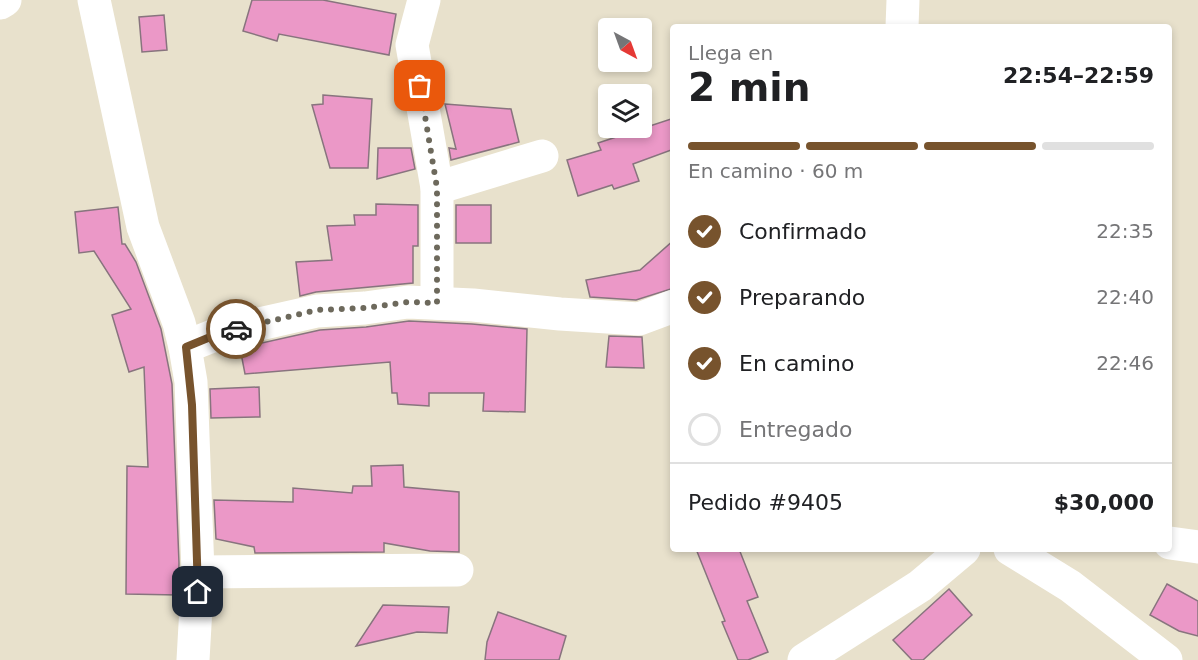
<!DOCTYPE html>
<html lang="es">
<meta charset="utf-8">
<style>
body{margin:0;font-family:"DejaVu Sans",sans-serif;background:#f2f2f2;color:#202124;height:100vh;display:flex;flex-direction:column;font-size:22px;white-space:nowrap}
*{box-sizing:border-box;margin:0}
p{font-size:20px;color:#757577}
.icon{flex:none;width:33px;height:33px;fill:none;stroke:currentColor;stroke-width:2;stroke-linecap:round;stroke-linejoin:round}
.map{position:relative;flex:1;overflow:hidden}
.sheet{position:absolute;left:670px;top:24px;width:502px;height:528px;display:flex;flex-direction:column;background:#fff;border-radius:6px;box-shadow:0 3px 9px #0003}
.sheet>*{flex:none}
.needle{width:39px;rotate:139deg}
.tools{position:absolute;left:598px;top:18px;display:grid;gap:12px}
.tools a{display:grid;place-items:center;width:54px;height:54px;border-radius:6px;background:#fff;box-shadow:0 3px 9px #0003;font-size:30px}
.pin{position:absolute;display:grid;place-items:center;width:51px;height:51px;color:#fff;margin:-26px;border-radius:12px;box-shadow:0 3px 9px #0006}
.courier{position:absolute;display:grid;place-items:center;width:60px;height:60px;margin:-30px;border:4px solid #77532d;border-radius:50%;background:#fff;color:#222;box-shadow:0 2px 8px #0007}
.overview em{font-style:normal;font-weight:800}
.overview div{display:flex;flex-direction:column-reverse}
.overview{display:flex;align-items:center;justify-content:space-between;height:102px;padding:0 18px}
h1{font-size:39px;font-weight:800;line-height:45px}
.bar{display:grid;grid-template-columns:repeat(4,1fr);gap:9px 6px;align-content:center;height:72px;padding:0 18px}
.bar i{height:8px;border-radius:4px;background:#e0e0e0}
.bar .current{background:#77532d}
.bar p{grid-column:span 4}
.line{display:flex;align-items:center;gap:15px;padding:0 18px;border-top:2px solid #e0e0e0}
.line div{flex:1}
ol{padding:0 18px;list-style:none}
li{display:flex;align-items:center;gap:18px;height:66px}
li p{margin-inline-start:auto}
li .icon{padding:6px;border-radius:50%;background:#77532d;color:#fff;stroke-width:4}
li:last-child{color:#757577}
li i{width:33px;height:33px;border:3px solid #e0e0e0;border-radius:50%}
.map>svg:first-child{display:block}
.building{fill:#eb98c7;stroke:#88747e;stroke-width:1.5}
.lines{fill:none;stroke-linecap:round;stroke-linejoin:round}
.minor{stroke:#fff;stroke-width:33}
.done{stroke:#6d695c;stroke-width:6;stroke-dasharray:0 10.8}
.route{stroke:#77532d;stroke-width:8}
</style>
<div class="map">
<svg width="1198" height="660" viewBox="0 0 1198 660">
<rect width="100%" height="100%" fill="#e8e1cc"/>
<g class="building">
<path d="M 252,0 L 323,0 L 396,14 L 389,55 L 279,34 L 277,41 L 243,31 Z"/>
<path d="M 164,15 L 167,50 L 142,52 L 139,17 Z"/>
<path d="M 323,95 L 372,99 L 368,168 L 330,168 L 312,105 L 323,104 Z"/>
<path d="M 445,104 L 511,109 L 519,142 L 451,160 L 449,148 L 456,149 Z"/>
<path d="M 674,118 L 674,149 L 633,164 L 639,181 L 614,189 L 612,185 L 578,196 L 567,160 L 601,150 L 598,143 Z"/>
<path d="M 378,148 L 411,148 L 415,169 L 377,179 Z"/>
<path d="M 376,204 L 418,205 L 418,246 L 413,246 L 413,283 L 316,292 L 300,296 L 296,262 L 332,260 L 327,226 L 355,225 L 354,215 L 376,215 Z"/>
<rect x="456" y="205" width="35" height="38"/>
<path d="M 118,207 L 122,244 L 125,244 L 136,262 L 161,329 L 172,384 L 179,563 L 178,595 L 126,594 L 127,466 L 148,467 L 144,367 L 129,372 L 112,315 L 131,309 L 94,251 L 79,253 L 75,212 Z"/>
<path d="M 674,240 L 674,288 L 636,300 L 590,297 L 586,280 L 640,270 Z"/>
<path d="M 409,321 L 472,324 L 527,329 L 525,412 L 483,411 L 484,393 L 429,393 L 429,406 L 398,404 L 397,393 L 392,393 L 390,362 L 245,374 L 240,348 L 320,330 L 366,327 Z"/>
<path d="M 609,336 L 642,337 L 644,368 L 606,367 Z"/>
<path d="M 259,387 L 260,417 L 211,418 L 210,389 Z"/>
<path d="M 403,465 L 404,487 L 459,492 L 459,552 L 430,551 L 384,543 L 384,552 L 255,553 L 254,547 L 216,539 L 214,500 L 293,502 L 293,488 L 352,493 L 353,486 L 372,486 L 371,466 Z"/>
<path d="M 696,549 L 739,549 L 758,597 L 747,601 L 768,652 L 748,660 L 738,660 L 722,622 L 725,621 Z"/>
<path d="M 1167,584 L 1198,601 L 1198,636 L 1179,631 L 1150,615 Z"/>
<path d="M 949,589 L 972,615 L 923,660 L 912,660 L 893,640 Z"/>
<path d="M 383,605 L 449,607 L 447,633 L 417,632 L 356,646 Z"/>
<path d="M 498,612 L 566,636 L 559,660 L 485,660 L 487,642 Z"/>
</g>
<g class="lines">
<g class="minor">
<path d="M 94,0 L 143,227 L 179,323 L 185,347 L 191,382 L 198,572 L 193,660"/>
<path d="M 424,0 L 412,45 L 437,188 L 437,303"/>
<path d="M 0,3 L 5,0"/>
<path d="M 902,27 L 903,0"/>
<path d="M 437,188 L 542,156"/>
<path d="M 185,347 L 220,333 L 317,311 L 365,308 L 408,302 L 473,305 L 560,314 L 639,319 L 674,306"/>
<path d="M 1170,543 L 1198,547"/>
<path d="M 1010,549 L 1070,586 L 1166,660"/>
<path d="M 198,572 L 457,570"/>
<path d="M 804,660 L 920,586 L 964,549"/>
</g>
</g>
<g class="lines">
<path class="done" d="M 236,329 L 317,310 L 365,308 L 408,302 L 437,303 L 437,188 L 420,86"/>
<path class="route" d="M 198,592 L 192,405 L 186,347 L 220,333 L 236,329"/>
</g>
</svg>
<div class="tools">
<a><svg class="needle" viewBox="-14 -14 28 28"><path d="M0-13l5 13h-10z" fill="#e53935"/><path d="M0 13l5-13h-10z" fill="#757577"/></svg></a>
<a><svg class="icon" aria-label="layers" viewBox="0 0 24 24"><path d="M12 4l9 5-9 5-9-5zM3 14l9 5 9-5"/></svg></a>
</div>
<div class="pin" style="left:420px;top:86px;background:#ea580c"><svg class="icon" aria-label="bag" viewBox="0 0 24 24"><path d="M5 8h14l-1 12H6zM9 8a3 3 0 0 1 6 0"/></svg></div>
<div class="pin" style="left:198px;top:592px;background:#1f2937"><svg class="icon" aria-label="home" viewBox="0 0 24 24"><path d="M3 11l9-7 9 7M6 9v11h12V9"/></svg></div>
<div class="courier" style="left:236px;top:329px"><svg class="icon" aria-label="car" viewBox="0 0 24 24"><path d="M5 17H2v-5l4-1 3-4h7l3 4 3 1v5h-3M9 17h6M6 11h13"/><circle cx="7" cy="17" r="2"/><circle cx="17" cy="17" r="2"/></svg></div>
<section class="sheet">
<div class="overview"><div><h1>2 min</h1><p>Llega en</p></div><em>22:54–22:59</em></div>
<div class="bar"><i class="current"></i><i class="current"></i><i class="current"></i><i></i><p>En camino · 60 m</p></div>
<ol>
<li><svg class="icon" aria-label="check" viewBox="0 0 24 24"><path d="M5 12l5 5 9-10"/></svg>Confirmado<p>22:35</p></li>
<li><svg class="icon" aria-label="check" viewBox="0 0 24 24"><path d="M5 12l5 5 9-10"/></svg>Preparando<p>22:40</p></li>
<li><svg class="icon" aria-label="check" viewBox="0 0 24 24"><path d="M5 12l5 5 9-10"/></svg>En camino<p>22:46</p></li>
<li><i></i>Entregado</li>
</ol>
<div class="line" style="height:78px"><div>Pedido #9405</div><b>$30,000</b></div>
</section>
</div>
